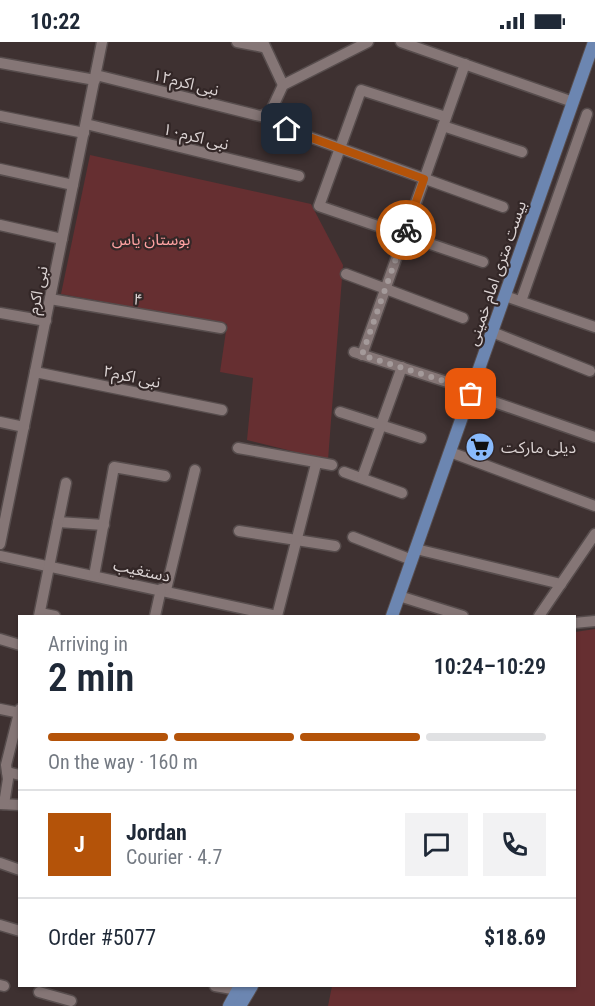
<!DOCTYPE html>
<meta charset="utf-8">
<style>
body{margin:0;font-family:"Roboto Condensed","Noto Sans Arabic",sans-serif;background:#f2f2f3;color:#1f2937;height:100vh;display:flex;flex-direction:column;font-size:22px;white-space:nowrap}
*{box-sizing:border-box;margin:0}
p{font-size:20px;color:#747a83}
.icon{flex:none;width:33px;height:33px;fill:none;stroke:currentColor;stroke-width:2;stroke-linecap:round;stroke-linejoin:round}
.map{position:relative;flex:1;overflow:hidden}
.panel{position:absolute;left:18px;top:573px;width:558px;height:372px;display:flex;flex-direction:column;background:#fff;border-radius:0px;box-shadow:0 2px 4px #0004}
.panel>*{flex:none}
.pin{position:absolute;display:grid;place-items:center;width:51px;height:51px;color:#fff;margin:-26px;border-radius:12px;box-shadow:0 3px 9px #0006}
.courier{position:absolute;display:grid;place-items:center;width:60px;height:60px;margin:-30px;border:4px solid #b45309;border-radius:50%;background:#fff;color:#222;box-shadow:0 2px 8px #0007}
.head em{font-style:normal;font-weight:600}
.head div{display:flex;flex-direction:column-reverse}
.head{display:flex;align-items:center;justify-content:space-between;height:102px;padding:0 30px}
h1{font-size:39px;font-weight:600;line-height:45px}
.bar{display:grid;grid-template-columns:repeat(4,1fr);gap:9px 6px;align-content:center;height:72px;padding:0 30px}
.bar i{height:8px;border-radius:4px;background:#e0e1e3}
.bar .current{background:#b45309}
.bar p{grid-column:span 4}
.line{display:flex;align-items:center;gap:15px;padding:0 30px;border-top:2px solid #e0e1e3}
.line div{flex:1}
.round{display:grid;place-items:center;flex:none;width:63px;height:63px;border-radius:0px;background:#f2f2f3}
.status{display:flex;justify-content:space-between;align-items:center;height:42px;padding:0 30px;background:#fff;direction:ltr}
.status svg{height:16px;fill:currentColor}
.map>svg:first-child{display:block}
.green{fill:#662f31}
.lines{fill:none;stroke-linecap:round;stroke-linejoin:round}
.minor-casing{stroke:#574d4d;stroke-width:13}
.major-casing{stroke:#574d4d;stroke-width:14}
.minor{stroke:#857676;stroke-width:10}
.major{stroke:#6c86b1;stroke-width:12}
.done{stroke:#a49a9a;stroke-width:6;stroke-dasharray:0 10.8}
.route{stroke:#b45309;stroke-width:8}
.labels{text-anchor:middle;stroke-width:4.5;stroke-linejoin:round;paint-order:stroke}
.street-label{font-size:16px;fill:#dbd3d3;stroke:#332727}
.park-label{font-size:16px;fill:#fea2a2;stroke:#332727}
.poi-label{font-size:16px;fill:#dbd3d3;stroke:#332727;text-anchor:start}
</style>
<div class="status"><b>10:22</b><svg viewBox="0 0 49 12"><path d="M0 12V9h3v3zM5 12V6h3v6zM10 12V3h3v9zM15 12V0h3v12zM26 1h20v11H26zM47 4h2v5h-2z"/></svg></div>
<div class="map">
<svg width="595" height="964" viewBox="0 0 595 964">
<rect width="100%" height="100%" fill="#3e3131"/>
<g class="green">
<path d="M 90,113 L 311,162 L 343,223 L 328,418 L 247,398 L 253,336 L 220,330 L 227,282 L 61,252 Z"/>
<path d="M 595,587 L 595,964 L 328,964 L 332,944 L 574,944 L 575,590 Z"/>
</g>
<g class="lines">
<g class="minor-casing">
<g id="minor">
<path d="M 237,0 L 263,5"/>
<path d="M 263,0 L 283,43"/>
<path d="M 401,0 L 573,60"/>
<path d="M 0,21 L 95,38"/>
<path d="M 96,33 L 260,74 L 270,71 L 283,43 L 368,0"/>
<path d="M 0,74 L 84,91"/>
<path d="M 446,75 L 361,48 L 319,164 L 483,220"/>
<path d="M 86,82 L 299,134"/>
<path d="M 443,84 L 522,110"/>
<path d="M 287,87 L 503,165"/>
<path d="M 0,127 L 73,143"/>
<path d="M 0,183 L 62,197"/>
<path d="M 346,232 L 463,276"/>
<path d="M 505,254 L 595,285"/>
<path d="M 50,257 L 221,286"/>
<path d="M 521,259 L 587,72"/>
<path d="M 0,271 L 46,279"/>
<path d="M 492,290 L 590,329"/>
<path d="M 354,310 L 472,348"/>
<path d="M 362,313 L 465,22"/>
<path d="M 35,330 L 222,368"/>
<path d="M 471,352 L 595,395"/>
<path d="M 340,370 L 421,396"/>
<path d="M 0,380 L 24,385"/>
<path d="M 238,406 L 332,423"/>
<path d="M 450,410 L 595,464"/>
<path d="M 344,430 L 402,451"/>
<path d="M 362,436 L 402,325"/>
<path d="M 58,480 L 104,483"/>
<path d="M 239,489 L 335,504"/>
<path d="M 353,495 L 412,518"/>
<path d="M 0,502 L 102,0"/>
<path d="M 416,507 L 561,542"/>
<path d="M 0,514 L 277,574 L 316,422"/>
<path d="M 94,534 L 114,425 L 165,434"/>
<path d="M 166,548 L 195,428"/>
<path d="M 399,554 L 463,574"/>
<path d="M 40,571 L 55,574"/>
<path d="M 39,574 L 66,441"/>
<path d="M 155,574 L 161,547"/>
<path d="M 539,574 L 595,492"/>
<path d="M 574,581 L 595,579"/>
<path d="M 0,597 L 20,603"/>
<path d="M 0,667 L 20,671"/>
<path d="M 7,730 L 20,733"/>
<path d="M 0,762 L 20,763"/>
<path d="M 4,762 L 8,737 L 6,723 L 20,667"/>
<path d="M 0,821 L 20,828"/>
<path d="M 0,883 L 20,889"/>
<path d="M 0,943 L 4,944"/>
<path d="M 215,944 L 238,948"/>
<path d="M 39,950 L 71,959"/>
</g>
</g>
<g class="major-casing">
<g id="major">
<path d="M 392,574 L 594,0"/>
<path d="M 229,964 L 240,944"/>
<path d="M 240,964 L 252,944"/>
</g>
</g>
<use href="#minor" class="minor"/>
<use href="#major" class="major"/>
</g>
<g class="lines">
<path class="done" d="M 406,188 L 362,313 L 472,348 L 471,352"/>
<path class="route" d="M 287,87 L 424,137 L 406,188"/>
</g>
<defs>
<g id="supermarket-disc" transform="scale(1.5)"><circle r="9.5" fill="#89bafc" stroke="#332727"/><path d="M-6-5.5h2.5l.6 2H6L4.5 2H-2.5L-4.4-4H-6ZM-1.5 3.2a1.3 1.3 0 1 0 .1 0ZM3 3.2a1.3 1.3 0 1 0 .1 0Z" fill="#111"/></g>
</defs>
<g fill-rule="evenodd">
<use href="#supermarket-disc" x="480" y="405"/>
</g>
<g class="labels">
<g class="street-label">
<text transform="translate(186 40) rotate(14)" y="6">نبی اکرم۱۲</text>
<text transform="translate(196 94) rotate(14)" y="6">نبی اکرم۱۰</text>
<text transform="translate(496 231) rotate(-71)" y="6">بیست متری امام خمینی</text>
<text transform="translate(37 248) rotate(-78)" y="6">نبی اکرم</text>
<text transform="translate(138 257) rotate(10)" y="6">۴</text>
<text transform="translate(132 334) rotate(12)" y="6">نبی اکرم۲</text>
<text transform="translate(142 528) rotate(12)" y="6">دستغیب</text>
</g>
<g class="park-label">
<text x="151" y="203">بوستان یاس</text>
</g>
<g class="poi-label">
<text x="501" y="411">دیلی مارکت</text>
</g>
</g>
</svg>
<div class="pin" style="left:471px;top:352px;background:#ea580c"><svg class="icon" aria-label="bag" viewBox="0 0 24 24"><path d="M5 8h14l-1 12H6zM9 8a3 3 0 0 1 6 0"/></svg></div>
<div class="pin" style="left:287px;top:87px;background:#1f2937"><svg class="icon" aria-label="home" viewBox="0 0 24 24"><path d="M3 11l9-7 9 7M6 9v11h12V9"/></svg></div>
<div class="courier" style="left:406px;top:188px"><svg class="icon" aria-label="bike" viewBox="0 0 24 24"><circle cx="6" cy="16" r="4"/><circle cx="18" cy="16" r="4"/><path d="M6 16l4-8h5l3 8M10 8l3 8H6M13 5h3"/></svg></div>
<section class="panel">
<div class="head"><div><h1>2 min</h1><p>Arriving in</p></div><em>10:24–10:29</em></div>
<div class="bar"><i class="current"></i><i class="current"></i><i class="current"></i><i></i><p>On the way · 160 m</p></div>
<div class="line" style="height:108px"><b class="round" style="background:#b45309;color:#fff">J</b><div><b>Jordan</b><p>Courier · 4.7</p></div><a class="round"><svg class="icon" aria-label="chat" viewBox="0 0 24 24"><path d="M4 5h16v11H9l-5 4z"/></svg></a><a class="round"><svg class="icon" aria-label="phone" viewBox="0 0 24 24"><path d="M5 4h4l2 5-3 2q2 4 5 5l2-3 5 2v4C11 20 4 13 5 4z"/></svg></a></div>
<div class="line" style="height:78px"><div>Order #5077</div><b>$18.69</b></div>
</section>
</div>
